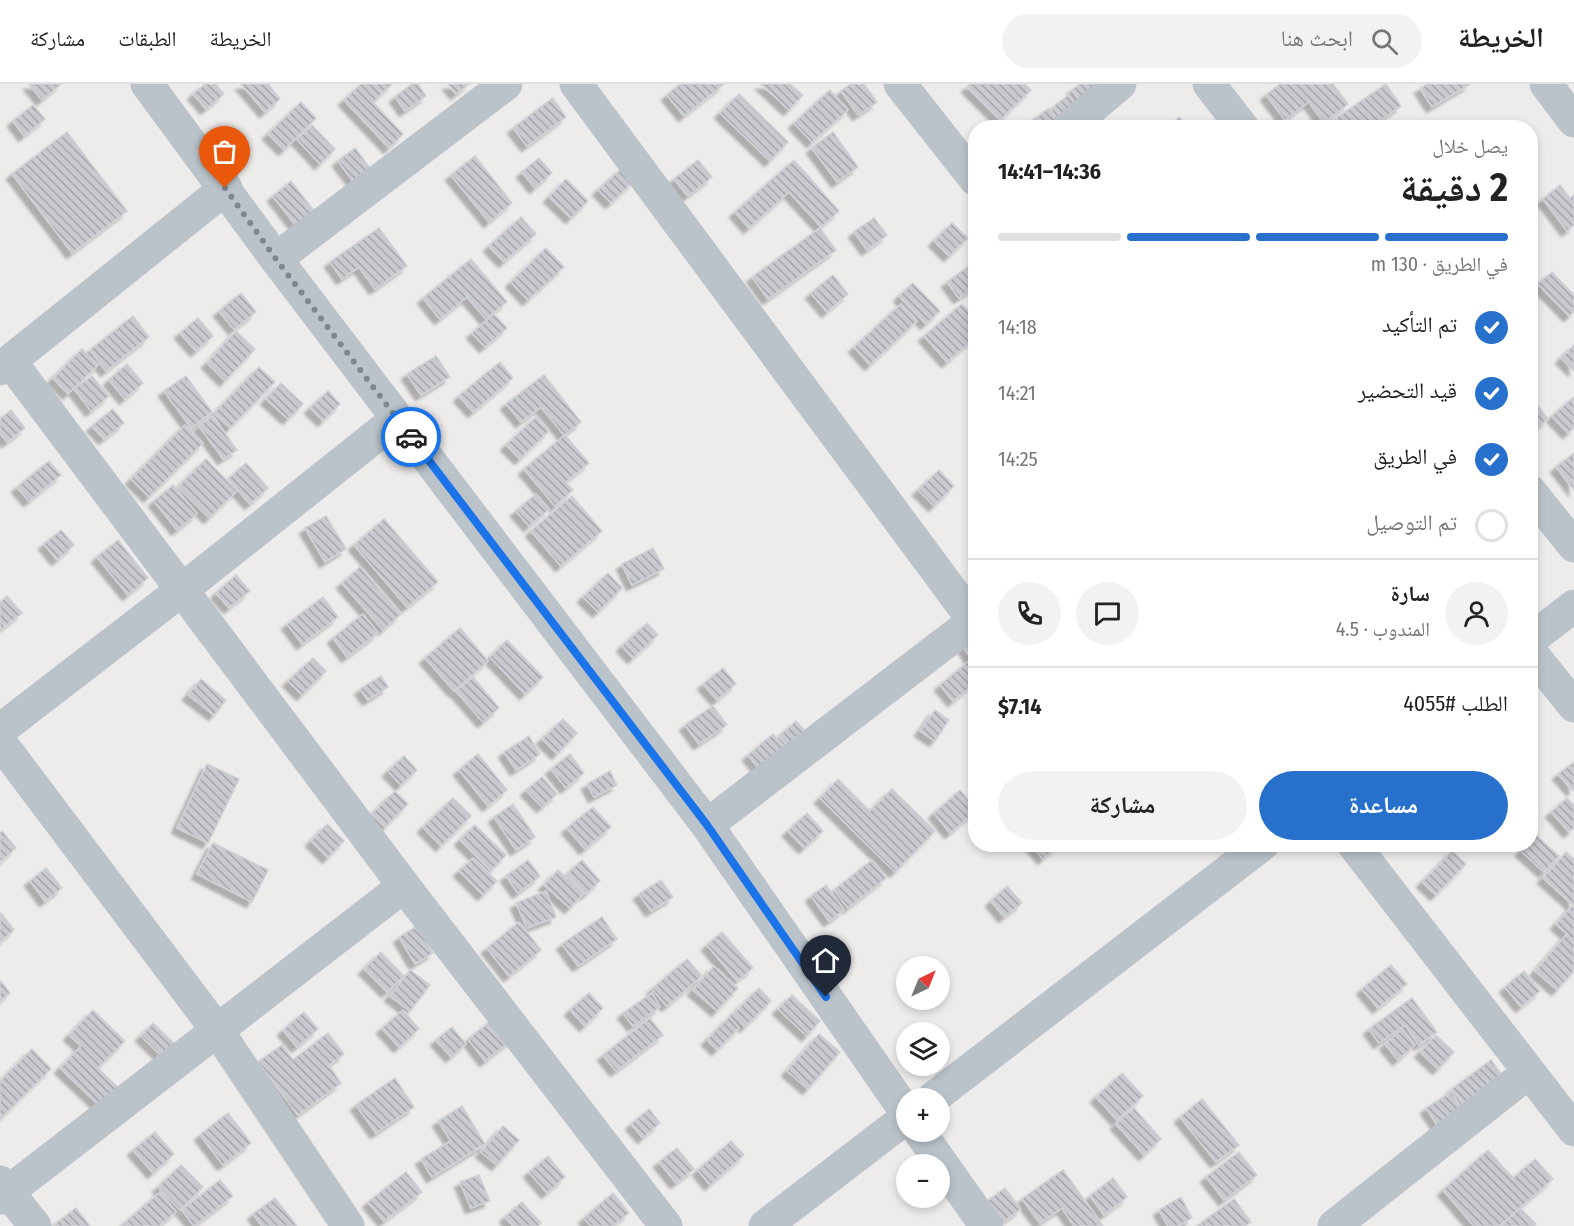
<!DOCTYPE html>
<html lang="ar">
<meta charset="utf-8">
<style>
body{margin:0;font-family:"Fira Sans Condensed","Noto Naskh Arabic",sans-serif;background:#f2f2f2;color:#222;direction:rtl;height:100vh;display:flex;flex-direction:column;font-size:22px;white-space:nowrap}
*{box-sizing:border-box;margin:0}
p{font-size:20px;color:#767676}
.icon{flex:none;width:33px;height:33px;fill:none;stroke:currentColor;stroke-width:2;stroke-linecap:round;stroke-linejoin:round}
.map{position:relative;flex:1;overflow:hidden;direction:ltr}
.side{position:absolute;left:968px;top:36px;width:570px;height:732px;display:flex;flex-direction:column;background:#fff;border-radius:24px;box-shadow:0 3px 9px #0003;direction:rtl}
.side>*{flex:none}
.needle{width:39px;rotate:43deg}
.fabs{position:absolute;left:896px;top:872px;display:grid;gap:12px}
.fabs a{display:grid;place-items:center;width:54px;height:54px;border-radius:50%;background:#fff;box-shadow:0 3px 9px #0003;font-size:30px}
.pin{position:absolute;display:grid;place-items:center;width:51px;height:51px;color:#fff;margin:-62px -26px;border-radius:50% 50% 50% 0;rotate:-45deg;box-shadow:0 0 6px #0007}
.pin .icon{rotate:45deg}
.courier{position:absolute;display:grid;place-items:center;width:60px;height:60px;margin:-30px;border:4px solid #1a73e8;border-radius:50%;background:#fff;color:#222;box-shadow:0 2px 8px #0007}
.overview em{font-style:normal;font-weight:700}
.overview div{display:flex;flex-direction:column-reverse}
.overview{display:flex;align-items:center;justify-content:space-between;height:102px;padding:0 30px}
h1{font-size:39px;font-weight:700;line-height:45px}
.bar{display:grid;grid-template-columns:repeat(4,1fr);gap:9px 6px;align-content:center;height:72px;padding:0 30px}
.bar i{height:8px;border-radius:4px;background:#e0e0e0}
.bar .active{background:#2771cc}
.bar p{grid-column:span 4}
.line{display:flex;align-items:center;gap:15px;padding:0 30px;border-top:2px solid #e0e0e0}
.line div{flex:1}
.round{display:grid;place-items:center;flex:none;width:63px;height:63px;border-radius:32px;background:#f2f2f2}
ol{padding:0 30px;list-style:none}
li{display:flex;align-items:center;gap:18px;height:66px}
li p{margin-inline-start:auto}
li .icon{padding:6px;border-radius:50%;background:#2771cc;color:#fff;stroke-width:4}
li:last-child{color:#767676}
li i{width:33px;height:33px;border:3px solid #e0e0e0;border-radius:50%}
.cta{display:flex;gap:12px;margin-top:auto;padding:12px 30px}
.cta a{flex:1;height:69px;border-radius:36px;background:#2771cc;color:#fff;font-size:24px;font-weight:700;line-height:69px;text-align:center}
.cta a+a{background:#f2f2f2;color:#222}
header{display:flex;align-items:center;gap:36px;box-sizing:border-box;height:84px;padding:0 30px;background:#fff;border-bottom:2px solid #e0e0e0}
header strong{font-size:28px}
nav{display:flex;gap:33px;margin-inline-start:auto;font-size:21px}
.search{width:420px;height:54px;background:#f2f2f2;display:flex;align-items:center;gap:15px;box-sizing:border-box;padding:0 21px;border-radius:33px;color:#767676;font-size:22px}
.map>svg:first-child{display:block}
.building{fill:url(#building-back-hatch);stroke:#cfd1d6;stroke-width:1.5;filter:url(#shadow)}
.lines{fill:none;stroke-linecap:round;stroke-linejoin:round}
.minor{stroke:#bac3ca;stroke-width:33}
.tertiary{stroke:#bac3ca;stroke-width:33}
.done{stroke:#80868b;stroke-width:6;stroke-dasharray:0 10.8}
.route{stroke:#1a73e8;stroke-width:8}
</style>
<header>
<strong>الخريطة</strong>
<div class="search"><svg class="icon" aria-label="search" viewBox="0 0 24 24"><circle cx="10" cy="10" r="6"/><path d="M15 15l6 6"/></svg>ابحث هنا</div>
<nav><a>الخريطة</a><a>الطبقات</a><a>مشاركة</a></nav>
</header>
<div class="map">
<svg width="1574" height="1142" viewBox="0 0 1574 1142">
<defs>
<pattern id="building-back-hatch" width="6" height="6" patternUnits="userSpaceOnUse" patternTransform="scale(1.5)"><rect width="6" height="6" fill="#c8cad0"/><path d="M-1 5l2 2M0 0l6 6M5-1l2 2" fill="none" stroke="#a4a6ac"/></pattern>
<filter id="shadow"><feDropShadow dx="-5.5" dy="5.5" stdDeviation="1.5" flood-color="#0004"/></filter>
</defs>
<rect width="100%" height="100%" fill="#eeebeb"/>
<g class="building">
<path d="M 29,0 L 61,0 L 42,16 Z"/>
<path d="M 205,0 L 216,0 L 224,10 L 206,25 L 193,10 Z"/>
<path d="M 241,0 L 268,0 L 280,15 L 265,28 Z"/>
<path d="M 361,0 L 392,0 L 373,18 L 403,50 L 389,64 L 344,16 Z"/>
<path d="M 412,0 L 418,0 L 426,12 L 405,27 L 395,13 Z"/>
<path d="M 448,0 L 469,0 L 456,10 Z"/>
<path d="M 680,0 L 724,0 L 684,32 L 667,11 Z"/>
<path d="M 761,0 L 790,0 L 803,11 L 789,26 Z"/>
<path d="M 851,0 L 864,0 L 877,18 L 858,31 L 841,7 Z"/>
<path d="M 970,0 L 1025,0 L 1031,6 L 1000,36 L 967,3 Z"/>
<path d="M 1080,0 L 1114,0 L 1089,29 L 1072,6 Z"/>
<path d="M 1280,0 L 1333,0 L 1348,20 L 1324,39 L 1309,18 L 1285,36 L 1266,11 Z"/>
<path d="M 1386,0 L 1401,22 L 1369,44 L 1322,44 Z"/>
<path d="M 1428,0 L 1470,0 L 1432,23 L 1420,4 Z"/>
<path d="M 830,6 L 848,26 L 812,58 L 794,39 Z"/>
<path d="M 739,10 L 788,58 L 770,77 L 720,29 Z"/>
<path d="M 1069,11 L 1083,29 L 1067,41 L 1053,23 Z"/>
<path d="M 553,14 L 566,33 L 527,62 L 513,44 Z"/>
<path d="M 301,18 L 316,34 L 284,66 L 268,50 Z"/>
<path d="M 33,21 L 45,35 L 24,52 L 13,37 Z"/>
<path d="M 1049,24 L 1064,44 L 1022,44 Z"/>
<path d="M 1179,33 L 1189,44 L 1169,44 Z"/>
<path d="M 312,41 L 335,65 L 320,80 L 297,55 Z"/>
<path d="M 67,48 L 127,127 L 72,169 L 12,90 Z"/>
<path d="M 833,48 L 858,83 L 837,98 L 812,64 Z"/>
<path d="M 355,64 L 376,92 L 359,105 L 338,77 Z"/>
<path d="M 475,72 L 512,119 L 489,138 L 451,91 Z"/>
<path d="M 539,74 L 552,89 L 535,104 L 522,88 Z"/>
<path d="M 698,76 L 712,93 L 688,112 L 674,95 Z"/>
<path d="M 794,76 L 839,127 L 821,143 L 789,108 L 749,144 L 735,128 Z"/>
<path d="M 622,84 L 634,97 L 611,119 L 598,106 Z"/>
<path d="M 566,95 L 588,117 L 571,134 L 549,113 Z"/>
<path d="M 291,97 L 318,132 L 300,147 L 273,112 Z"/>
<path d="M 1560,101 L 1570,114 L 1574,111 L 1574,141 L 1567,147 L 1543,115 Z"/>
<path d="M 521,133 L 536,150 L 504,178 L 489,162 Z"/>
<path d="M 874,134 L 887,151 L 867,166 L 854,148 Z"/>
<path d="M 952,139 L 968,154 L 949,172 L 934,157 Z"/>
<path d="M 379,144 L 407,182 L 375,205 L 359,183 L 342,195 L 330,178 Z"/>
<path d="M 820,144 L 836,166 L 768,215 L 752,193 Z"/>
<path d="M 546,164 L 564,183 L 528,216 L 511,198 Z"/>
<path d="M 471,175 L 507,218 L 486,235 L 467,213 L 440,235 L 423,214 Z"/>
<path d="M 975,178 L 975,203 L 959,214 L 947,198 Z"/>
<path d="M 1552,188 L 1574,211 L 1574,228 L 1569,232 L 1538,200 Z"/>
<path d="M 833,191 L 848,210 L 827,228 L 811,209 Z"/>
<path d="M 913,199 L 940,227 L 926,240 L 899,212 Z"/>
<path d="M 241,209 L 256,228 L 234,245 L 219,227 Z"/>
<path d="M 901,220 L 917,237 L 870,281 L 854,263 Z"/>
<path d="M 962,220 L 975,235 L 975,254 L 947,278 L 924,252 Z"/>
<path d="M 494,230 L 507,244 L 485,263 L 472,249 Z"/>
<path d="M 133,232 L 149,253 L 106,287 L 90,266 Z"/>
<path d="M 198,234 L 213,252 L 196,267 L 180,249 Z"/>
<path d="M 236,247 L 255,265 L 225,297 L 207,279 Z"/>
<path d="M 1574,261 L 1574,287 L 1561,274 Z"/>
<path d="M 82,265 L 98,281 L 68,310 L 53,294 Z"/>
<path d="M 436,272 L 450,293 L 421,311 L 407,290 Z"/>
<path d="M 500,278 L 513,294 L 473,328 L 459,312 Z"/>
<path d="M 127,280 L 143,299 L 125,315 L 109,296 Z"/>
<path d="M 259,283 L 275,298 L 230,344 L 214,329 Z"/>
<path d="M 544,291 L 581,338 L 564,351 L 541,323 L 521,338 L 506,320 Z"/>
<path d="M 92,292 L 109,312 L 91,327 L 74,305 Z"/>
<path d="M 186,292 L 212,328 L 191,344 L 164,307 Z"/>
<path d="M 281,299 L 303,320 L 288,335 L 266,315 Z"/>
<path d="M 328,307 L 340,320 L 323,337 L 310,324 Z"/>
<path d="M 1574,313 L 1574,344 L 1568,349 L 1552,332 Z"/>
<path d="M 1532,314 L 1548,335 L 1530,349 L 1530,316 Z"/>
<path d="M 113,325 L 124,339 L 104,355 L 92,342 Z"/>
<path d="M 11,326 L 25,344 L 7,358 L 0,349 L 0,335 Z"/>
<path d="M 213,332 L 237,366 L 223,375 L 199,342 Z"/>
<path d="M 536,333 L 549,347 L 520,375 L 506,361 Z"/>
<path d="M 185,341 L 203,359 L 149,413 L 131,395 Z"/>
<path d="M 565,351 L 589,379 L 566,398 L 573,406 L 555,422 L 524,385 Z"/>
<path d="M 1574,369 L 1574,406 L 1556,383 Z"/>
<path d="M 206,375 L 237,407 L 209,434 L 178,403 Z"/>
<path d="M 49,377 L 61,391 L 29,417 L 17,403 Z"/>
<path d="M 246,379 L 268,404 L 250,420 L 228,395 Z"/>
<path d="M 939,386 L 954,402 L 934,422 L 918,406 Z"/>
<path d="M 173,401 L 197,430 L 177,446 L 154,417 Z"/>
<path d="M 536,410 L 549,425 L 529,442 L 516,427 Z"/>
<path d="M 572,412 L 602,447 L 561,482 L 531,447 Z"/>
<path d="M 326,432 L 346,465 L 325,478 L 305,444 Z"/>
<path d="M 384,435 L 438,498 L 407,523 L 354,461 Z"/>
<path d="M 61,446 L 74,461 L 57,476 L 44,460 Z"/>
<path d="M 118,456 L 148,494 L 128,511 L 97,473 Z"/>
<path d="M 653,464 L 664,485 L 632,501 L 622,480 Z"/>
<path d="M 360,483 L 401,530 L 383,546 L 342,499 Z"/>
<path d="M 608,489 L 622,504 L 598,528 L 583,513 Z"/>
<path d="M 236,491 L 250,507 L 229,524 L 216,509 Z"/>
<path d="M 7,512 L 22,529 L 0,546 L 0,518 Z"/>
<path d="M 323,513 L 338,533 L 302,560 L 287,540 Z"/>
<path d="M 363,530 L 378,549 L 347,573 L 333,554 Z"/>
<path d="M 647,539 L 658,551 L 633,574 L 622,562 Z"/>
<path d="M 460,544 L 488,577 L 454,607 L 425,574 Z"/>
<path d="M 975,555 L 975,580 L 963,563 Z"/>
<path d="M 507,556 L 543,593 L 525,610 L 490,573 Z"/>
<path d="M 313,574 L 326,587 L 302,611 L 288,597 Z"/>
<path d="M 970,576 L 975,583 L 975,599 L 953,617 L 940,601 Z"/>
<path d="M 723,584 L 736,600 L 717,616 L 703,600 Z"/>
<path d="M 381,592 L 388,603 L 368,616 L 360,605 Z"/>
<path d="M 473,593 L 499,624 L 483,638 L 456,607 Z"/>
<path d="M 201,595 L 226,616 L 214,631 L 188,611 Z"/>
<path d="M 713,622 L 727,641 L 699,660 L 685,641 Z"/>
<path d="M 935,626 L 949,636 L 935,657 L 920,647 Z"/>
<path d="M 563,635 L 577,649 L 557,670 L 542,655 Z"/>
<path d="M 796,637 L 809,651 L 792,667 L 779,652 Z"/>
<path d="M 773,650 L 790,670 L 764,691 L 748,671 Z"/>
<path d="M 529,652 L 540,670 L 516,686 L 504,668 Z"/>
<path d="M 478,670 L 507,706 L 488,722 L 459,686 Z"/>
<path d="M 570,670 L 584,689 L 566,704 L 551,685 Z"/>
<path d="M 404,672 L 417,686 L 401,701 L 388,687 Z"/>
<path d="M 1574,678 L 1574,705 L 1572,706 L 1558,690 Z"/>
<path d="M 207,680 L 239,695 L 208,759 L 177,744 Z"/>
<path d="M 610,687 L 617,701 L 594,713 L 587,700 Z"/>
<path d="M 542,693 L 557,710 L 542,723 L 526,706 Z"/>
<path d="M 838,695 L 870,727 L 892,705 L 935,747 L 895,788 L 820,714 Z"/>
<path d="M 960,706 L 975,724 L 975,728 L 950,749 L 934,729 Z"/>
<path d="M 395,707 L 408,720 L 385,743 L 372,730 Z"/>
<path d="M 453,714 L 471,732 L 441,762 L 423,743 Z"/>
<path d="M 1567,714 L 1574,721 L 1574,744 L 1569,748 L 1551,728 Z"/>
<path d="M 513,720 L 535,753 L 516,766 L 494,733 Z"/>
<path d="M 593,723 L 611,743 L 585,765 L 567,744 Z"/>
<path d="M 807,729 L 823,747 L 804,764 L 788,747 Z"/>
<path d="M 327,740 L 344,757 L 328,774 L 311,757 Z"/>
<path d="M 475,741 L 506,771 L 491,787 L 460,756 Z"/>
<path d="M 2,747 L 16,764 L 0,778 L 0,749 Z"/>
<path d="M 1536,751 L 1559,772 L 1544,788 L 1521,767 L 1527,760 L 1530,760 L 1530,757 Z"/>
<path d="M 213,759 L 268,786 L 252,818 L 197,790 Z"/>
<path d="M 1031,760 L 1059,760 L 1043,775 Z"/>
<path d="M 1452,767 L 1466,780 L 1436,811 L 1422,798 Z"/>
<path d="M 1566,768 L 1574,775 L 1574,887 L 1557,906 L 1535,887 L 1567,850 L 1556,840 L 1573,821 L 1543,794 Z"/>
<path d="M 473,774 L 497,797 L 483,811 L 459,787 Z"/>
<path d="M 528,776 L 540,792 L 518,809 L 506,792 Z"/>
<path d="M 582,776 L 600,797 L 586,810 L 567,790 Z"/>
<path d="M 872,776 L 886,794 L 848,824 L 834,806 Z"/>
<path d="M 46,784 L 62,804 L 45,817 L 30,797 Z"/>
<path d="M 558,786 L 584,809 L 570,824 L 544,801 Z"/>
<path d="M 661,796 L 673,813 L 651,827 L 639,810 Z"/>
<path d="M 826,801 L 844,826 L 829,837 L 811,812 Z"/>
<path d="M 1007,802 L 1022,819 L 1004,833 L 991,817 Z"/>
<path d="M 546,807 L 556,833 L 527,844 L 516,819 Z"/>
<path d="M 1,829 L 14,846 L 0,858 L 0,830 Z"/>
<path d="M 602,833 L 617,855 L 578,882 L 562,860 Z"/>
<path d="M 519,838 L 541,866 L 509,892 L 487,864 Z"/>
<path d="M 417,842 L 433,869 L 415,880 L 399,853 Z"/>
<path d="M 722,848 L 753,884 L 737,897 L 707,861 Z"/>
<path d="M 381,868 L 404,892 L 387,908 L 364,885 Z"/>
<path d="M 687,875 L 702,892 L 667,922 L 652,905 Z"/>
<path d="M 1391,881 L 1407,900 L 1378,924 L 1362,905 Z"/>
<path d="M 714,882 L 738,904 L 717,927 L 693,906 Z"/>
<path d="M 410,886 L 430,901 L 410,927 L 390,912 Z"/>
<path d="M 1524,887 L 1540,907 L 1521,923 L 1505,903 Z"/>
<path d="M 0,896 L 10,909 L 0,917 Z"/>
<path d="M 759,904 L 771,917 L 745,943 L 733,930 Z"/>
<path d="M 589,909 L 603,924 L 585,942 L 570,926 Z"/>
<path d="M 652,909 L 660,923 L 633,942 L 623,929 Z"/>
<path d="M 792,911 L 820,937 L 807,952 L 778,925 Z"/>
<path d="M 1412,914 L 1437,948 L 1419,961 L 1405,941 L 1379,959 L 1369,945 Z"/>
<path d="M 93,926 L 125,957 L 98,984 L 123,1008 L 105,1027 L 60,984 L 81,962 L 69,951 Z"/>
<path d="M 403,926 L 419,945 L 399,963 L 382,944 Z"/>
<path d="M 304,928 L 318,945 L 297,963 L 283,946 Z"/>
<path d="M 500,930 L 518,951 L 485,977 L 468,955 Z"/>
<path d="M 729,933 L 739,944 L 717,966 L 707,956 Z"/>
<path d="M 650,934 L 663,951 L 616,987 L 603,971 Z"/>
<path d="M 153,939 L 179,964 L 166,976 L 141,952 Z"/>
<path d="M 452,943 L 466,960 L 451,973 L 436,956 Z"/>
<path d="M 1402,945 L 1415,961 L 1398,976 L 1385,960 Z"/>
<path d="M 328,949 L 344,970 L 329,981 L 341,999 L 298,1031 L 258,978 L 282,961 L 293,976 Z"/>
<path d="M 819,950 L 840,968 L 808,1005 L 787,987 Z"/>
<path d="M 1436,951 L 1454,968 L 1438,985 L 1420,968 Z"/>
<path d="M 32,965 L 51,985 L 0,1035 L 0,997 Z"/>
<path d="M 1491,976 L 1511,1004 L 1472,1032 L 1452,1005 Z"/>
<path d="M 1122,989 L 1143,1012 L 1117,1036 L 1096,1013 Z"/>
<path d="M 395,994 L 414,1023 L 376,1049 L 356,1021 Z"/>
<path d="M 1451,1008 L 1462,1025 L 1437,1041 L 1426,1024 Z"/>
<path d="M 1202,1015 L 1239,1061 L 1216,1078 L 1180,1033 Z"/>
<path d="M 462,1022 L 485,1060 L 432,1093 L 421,1075 L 451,1057 L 438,1037 Z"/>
<path d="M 1134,1024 L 1161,1055 L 1144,1071 L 1116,1040 Z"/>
<path d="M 649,1025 L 660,1039 L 643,1054 L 631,1040 Z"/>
<path d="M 228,1029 L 251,1059 L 223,1081 L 200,1051 Z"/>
<path d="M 503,1042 L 519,1056 L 497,1081 L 481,1068 Z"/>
<path d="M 155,1048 L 174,1070 L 153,1089 L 133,1066 Z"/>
<path d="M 731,1057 L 744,1071 L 710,1101 L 698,1086 Z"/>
<path d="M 677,1064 L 694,1085 L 676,1099 L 659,1078 Z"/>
<path d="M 1488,1066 L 1513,1094 L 1535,1075 L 1553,1095 L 1499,1142 L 1474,1142 L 1443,1106 Z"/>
<path d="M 1239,1068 L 1257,1091 L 1224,1116 L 1206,1093 Z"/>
<path d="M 548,1072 L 565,1093 L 547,1109 L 529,1088 Z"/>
<path d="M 181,1081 L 203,1103 L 180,1126 L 158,1103 Z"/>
<path d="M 1063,1086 L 1103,1142 L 1074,1142 L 1062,1124 L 1040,1139 L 1022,1115 Z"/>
<path d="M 406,1088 L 422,1108 L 384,1137 L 368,1118 Z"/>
<path d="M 479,1091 L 490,1117 L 471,1124 L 460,1098 Z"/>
<path d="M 1113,1094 L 1127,1113 L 1104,1131 L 1090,1112 Z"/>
<path d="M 220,1096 L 233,1112 L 194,1142 L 182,1126 Z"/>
<path d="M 1005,1104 L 1021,1125 L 999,1141 L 983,1120 Z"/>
<path d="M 160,1108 L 176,1128 L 159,1142 L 121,1142 Z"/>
<path d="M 613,1109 L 629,1129 L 613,1142 L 591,1142 L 584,1134 Z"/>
<path d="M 1181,1113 L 1192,1134 L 1178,1142 L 1168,1142 L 1159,1126 Z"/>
<path d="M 275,1114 L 297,1142 L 262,1142 L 253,1130 Z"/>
<path d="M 1234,1115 L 1251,1138 L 1245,1142 L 1203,1142 L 1201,1139 Z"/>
<path d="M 522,1118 L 541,1139 L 538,1142 L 513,1142 L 505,1133 Z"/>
<path d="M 76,1124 L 90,1142 L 56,1142 L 55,1140 Z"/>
<path d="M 1520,1124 L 1536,1140 L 1534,1142 L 1501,1142 Z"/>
</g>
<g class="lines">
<g class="minor">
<path d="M 147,0 L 276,175 L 707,741 L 906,1028"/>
<path d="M 576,0 L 974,537"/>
<path d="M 900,0 L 975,95"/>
<path d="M 1209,0 L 1243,44"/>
<path d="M 1546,0 L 1574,37"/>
<path d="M 1068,44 L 1120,0"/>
<path d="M 276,175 L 506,0"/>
<path d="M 10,277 L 404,802 L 666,1142"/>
<path d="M 0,285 L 226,104"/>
<path d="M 1530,407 L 1574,462"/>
<path d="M 1530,567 L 1574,622"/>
<path d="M 0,646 L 183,505 L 397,335"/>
<path d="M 0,658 L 217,946 L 348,1142"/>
<path d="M 707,741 L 975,536"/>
<path d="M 1353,760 L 1574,1046"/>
<path d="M 919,1047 L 986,1142"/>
<path d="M 0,1098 L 35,1142"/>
<path d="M 0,1114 L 404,802"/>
<path d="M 1334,1142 L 1529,988"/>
</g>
<g class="tertiary">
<path d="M 1530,556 L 1574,522"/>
<path d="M 933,1014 L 1263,760"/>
<path d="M 765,1142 L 906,1034"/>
</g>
</g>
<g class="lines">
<path class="done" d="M 225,104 L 276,175 L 411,353"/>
<path class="route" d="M 411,353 L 707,741 L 826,913"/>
</g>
</svg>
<div class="fabs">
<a><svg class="needle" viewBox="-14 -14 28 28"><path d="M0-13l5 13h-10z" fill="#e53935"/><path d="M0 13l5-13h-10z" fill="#767676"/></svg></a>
<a><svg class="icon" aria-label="layers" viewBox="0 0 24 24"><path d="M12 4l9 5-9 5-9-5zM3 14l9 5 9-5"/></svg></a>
<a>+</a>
<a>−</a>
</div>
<div class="pin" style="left:225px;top:104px;background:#ea580c"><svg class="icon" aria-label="bag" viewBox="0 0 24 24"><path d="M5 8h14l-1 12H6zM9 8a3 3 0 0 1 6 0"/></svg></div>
<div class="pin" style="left:826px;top:913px;background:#1f2937"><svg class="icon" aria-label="home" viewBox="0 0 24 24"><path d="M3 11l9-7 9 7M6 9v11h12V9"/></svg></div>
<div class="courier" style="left:411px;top:353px"><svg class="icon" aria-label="car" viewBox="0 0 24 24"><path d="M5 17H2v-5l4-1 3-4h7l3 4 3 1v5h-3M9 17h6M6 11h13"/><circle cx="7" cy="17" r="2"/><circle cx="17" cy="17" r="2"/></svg></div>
<section class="side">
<div class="overview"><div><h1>2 دقيقة</h1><p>يصل خلال</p></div><em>14:36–14:41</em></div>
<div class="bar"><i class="active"></i><i class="active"></i><i class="active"></i><i></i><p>في الطريق · 130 m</p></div>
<ol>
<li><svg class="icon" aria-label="check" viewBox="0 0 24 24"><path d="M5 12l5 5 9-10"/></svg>تم التأكيد<p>14:18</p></li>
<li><svg class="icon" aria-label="check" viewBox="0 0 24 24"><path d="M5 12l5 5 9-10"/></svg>قيد التحضير<p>14:21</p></li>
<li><svg class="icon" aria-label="check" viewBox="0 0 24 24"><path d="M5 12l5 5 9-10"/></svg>في الطريق<p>14:25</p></li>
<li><i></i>تم التوصيل</li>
</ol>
<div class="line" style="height:108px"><a class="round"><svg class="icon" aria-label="person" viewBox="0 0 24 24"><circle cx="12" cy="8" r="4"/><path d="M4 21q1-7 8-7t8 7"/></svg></a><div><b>سارة</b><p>المندوب · 4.5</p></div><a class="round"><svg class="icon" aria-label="chat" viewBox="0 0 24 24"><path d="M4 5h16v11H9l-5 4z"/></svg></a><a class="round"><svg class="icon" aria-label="phone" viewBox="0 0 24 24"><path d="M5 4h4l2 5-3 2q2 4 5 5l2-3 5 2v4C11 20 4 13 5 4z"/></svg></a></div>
<div class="line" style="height:78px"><div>الطلب #4055</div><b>$7.14</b></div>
<div class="cta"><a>مساعدة</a><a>مشاركة</a></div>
</section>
</div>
